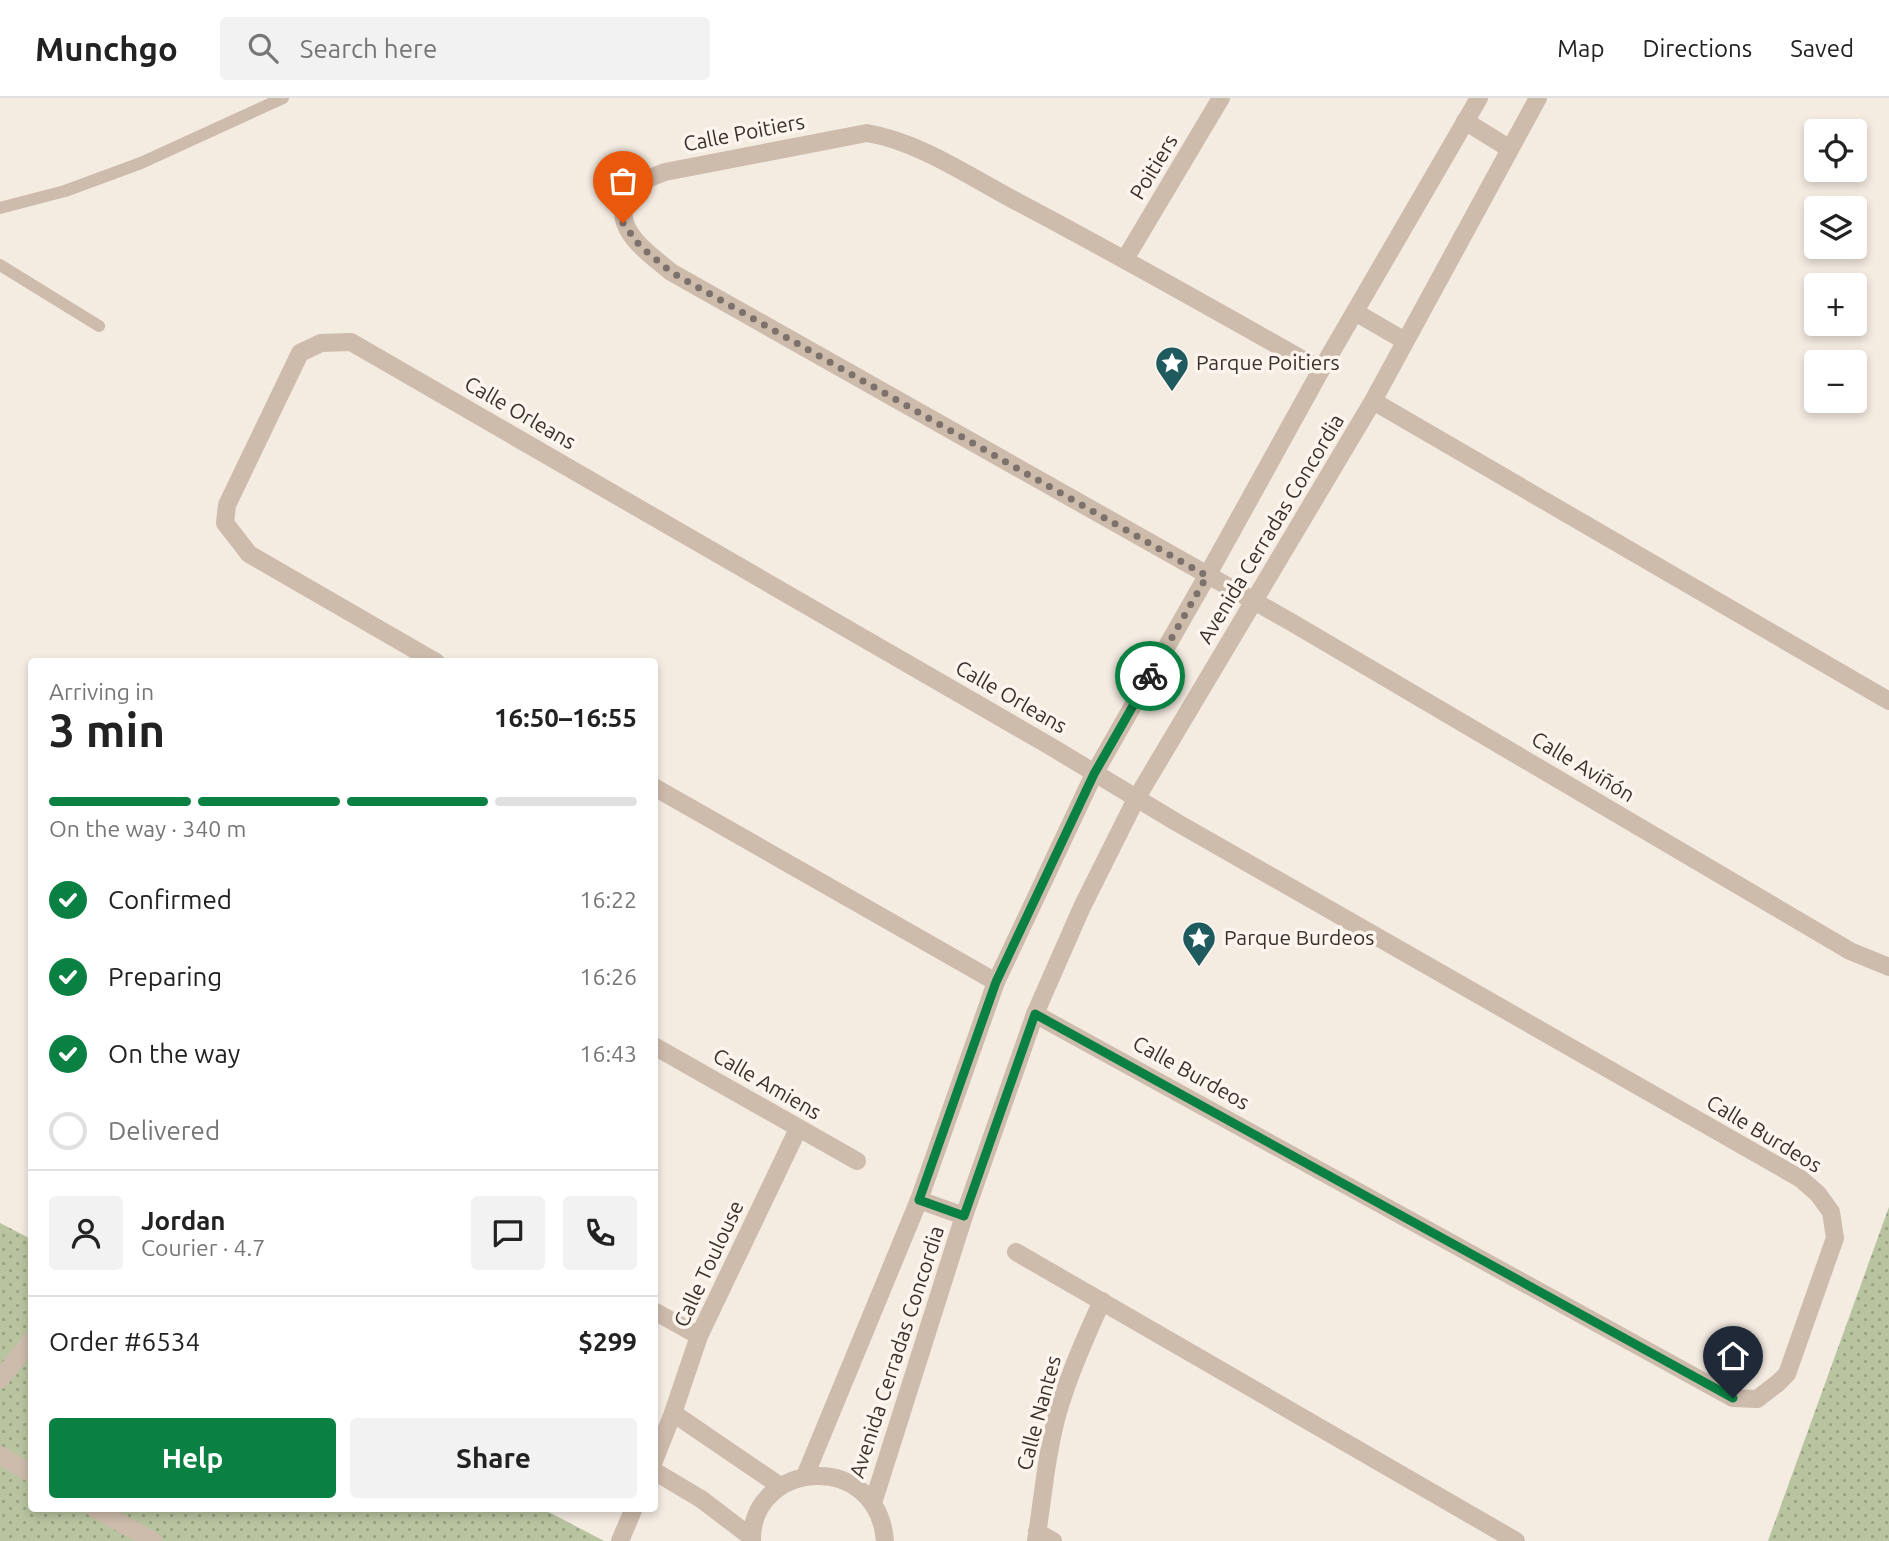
<!DOCTYPE html>
<meta charset="utf-8">
<style>
body{margin:0;font-family:Ubuntu,sans-serif;background:#f2f2f2;color:#222;height:100vh;display:flex;flex-direction:column;font-size:26px;white-space:nowrap}
*{box-sizing:border-box;margin:0}
p{font-size:23px;color:#767676}
.icon{flex:none;width:38px;height:38px;fill:none;stroke:currentColor;stroke-width:2;stroke-linecap:round;stroke-linejoin:round}
.map{position:relative;flex:1;overflow:hidden}
.sheet{position:absolute;left:28px;top:560px;width:630px;height:854px;display:flex;flex-direction:column;background:#fff;border-radius:7px;box-shadow:0 4px 10px #0003}
.sheet>*{flex:none}
.buttons{position:absolute;left:1804px;top:21px;display:grid;gap:14px}
.buttons a{display:grid;place-items:center;width:63px;height:63px;border-radius:7px;background:#fff;box-shadow:0 4px 10px #0003;font-size:35px}
.pin{position:absolute;display:grid;place-items:center;width:60px;height:60px;color:#fff;margin:-72px -30px;border-radius:50% 50% 50% 0;rotate:-45deg;box-shadow:0 0 7px #0007}
.pin .icon{rotate:45deg}
.courier{position:absolute;display:grid;place-items:center;width:70px;height:70px;margin:-35px;border:5px solid #0b8043;border-radius:50%;background:#fff;color:#222;box-shadow:0 2px 9px #0007}
.summary em{font-style:normal;font-weight:700}
.summary div{display:flex;flex-direction:column-reverse}
.summary{display:flex;align-items:center;justify-content:space-between;height:119px;padding:0 21px}
h1{font-size:46px;font-weight:700;line-height:52px}
.bar{display:grid;grid-template-columns:repeat(4,1fr);gap:10px 7px;align-content:center;height:84px;padding:0 21px}
.bar i{height:9px;border-radius:5px;background:#e0e0e0}
.bar .current{background:#0b8043}
.bar p{grid-column:span 4}
.line{display:flex;align-items:center;gap:18px;padding:0 21px;border-top:2px solid #e0e0e0}
.line div{flex:1}
.round{display:grid;place-items:center;flex:none;width:74px;height:74px;border-radius:7px;background:#f2f2f2}
ol{padding:0 21px;list-style:none}
li{display:flex;align-items:center;gap:21px;height:77px}
li p{margin-inline-start:auto}
li .icon{padding:7px;border-radius:50%;background:#0b8043;color:#fff;stroke-width:4}
li:last-child{color:#767676}
li i{width:38px;height:38px;border:4px solid #e0e0e0;border-radius:50%}
.action{display:flex;gap:14px;margin-top:auto;padding:14px 21px}
.action a{flex:1;height:80px;border-radius:7px;background:#0b8043;color:#fff;font-size:28px;font-weight:700;line-height:80px;text-align:center}
.action a+a{background:#f2f2f2;color:#222}
header{display:flex;align-items:center;gap:42px;box-sizing:border-box;height:98px;padding:0 35px;background:#fff;border-bottom:2px solid #e0e0e0}
header strong{font-size:33px}
nav{display:flex;gap:38px;margin-inline-start:auto;font-size:24px}
.search{width:490px;height:63px;background:#f2f2f2;display:flex;align-items:center;gap:18px;box-sizing:border-box;padding:0 24px;border-radius:7px;color:#767676;font-size:26px}
.map>svg:first-child{display:block}
.grass{fill:url(#grass-dots)}
.lines{fill:none;stroke-linecap:round;stroke-linejoin:round}
.service{stroke:#cdbbac;stroke-width:12}
.minor{stroke:#cdbbac;stroke-width:18}
.done{stroke:#7c716b;stroke-width:7;stroke-dasharray:0 12.6}
.route{stroke:#0b8043;stroke-width:9}
.labels{text-anchor:middle;stroke-width:7;stroke-linejoin:round;paint-order:stroke}
.street-label{font-size:21px;fill:#3b302b;stroke:#fbf5ee}
.poi-label{font-size:21px;fill:#3b302b;stroke:#fbf5ee;text-anchor:start}
</style>
<header>
<strong>Munchgo</strong>
<div class="search"><svg class="icon" aria-label="search" viewBox="0 0 24 24"><circle cx="10" cy="10" r="6"/><path d="M15 15l6 6"/></svg>Search here</div>
<nav><a>Map</a><a>Directions</a><a>Saved</a></nav>
</header>
<div class="map">
<svg width="1889" height="1443" viewBox="0 0 1889 1443">
<defs>
<pattern id="grass-dots" width="8" height="8" patternUnits="userSpaceOnUse" patternTransform="scale(1.75)"><rect width="8" height="8" fill="#b8c4a0"/><path d="M2 2h.1M6 6h.1" fill="none" stroke="#97a083" stroke-width="1.8" stroke-linecap="round"/></pattern>
</defs>
<rect width="100%" height="100%" fill="#f4ebe1"/>
<g class="grass">
<path d="M 1889,1109 L 1889,1443 L 1768,1443 Z"/>
<path d="M 0,1125 L 31,1141 L 32,1410 L 543,1411 L 604,1443 L 0,1443 Z"/>
</g>
<g class="lines">
<g class="service">
<path d="M 0,110 L 65,93 L 141,65 L 283,0"/>
<path d="M 0,167 L 99,228"/>
</g>
<g class="minor">
<path d="M 1465,23 L 1510,51"/>
<path d="M 1125,161 L 1221,0"/>
<path d="M 1355,214 L 1405,243"/>
<path d="M 1321,272 C 1219,214 1116,156 1012,101 C 967,77 919,44 867,35 L 665,74 C 657,77 646,81 639,86 C 600,122 643,151 671,174 L 1291,524 L 1850,853 L 1889,869"/>
<path d="M 1373,303 L 1889,603"/>
<path d="M 436,564 L 249,456 L 225,425 L 227,407 L 300,255 L 321,245 L 351,244 L 1050,648 L 1176,724 L 1801,1081 L 1818,1096 L 1831,1114 L 1835,1140 L 1787,1276 L 1778,1285 L 1757,1301 L 1733,1300 L 1035,916"/>
<path d="M 654,689 L 996,884"/>
<path d="M 654,948 L 857,1063"/>
<path d="M 919,1102 L 964,1118"/>
<path d="M 1016,1154 L 1516,1443"/>
<path d="M 654,1213 L 699,1238"/>
<path d="M 0,1282 L 32,1241"/>
<path d="M 673,1315 L 780,1388"/>
<path d="M 0,1357 L 32,1376"/>
<path d="M 654,1363 L 673,1315 L 699,1238 L 798,1031"/>
<path d="M 654,1373 L 701,1401 L 751,1439"/>
<path d="M 805,1378 L 919,1102 L 996,884 L 1094,676 L 1207,478 L 1321,272 L 1479,0"/>
<path d="M 873,1405 L 964,1118 L 1035,916 L 1082,809 L 1136,701 L 1373,303 L 1538,0"/>
<path d="M 94,1410 L 153,1443"/>
<path d="M 1037,1434 L 1053,1443"/>
<path d="M 620,1443 L 634,1410"/>
<path d="M 752,1443 C 750,1363 877,1350 885,1443"/>
<path d="M 1036,1443 C 1043,1400 1046,1357 1058,1314 C 1069,1276 1085,1240 1102,1203"/>
</g>
</g>
<g class="lines">
<path class="done" d="M 623,125 L 640,148 L 671,174 L 1207,478 L 1150,578"/>
<path class="route" d="M 1150,578 L 1094,676 L 996,884 L 919,1102 L 964,1118 L 1035,916 L 1733,1300"/>
</g>
<defs>
<g id="sight-pin" transform="scale(1.75)"><path d="M0 17L-7.5 6A9.5 9.5 0 1 1 7.5 6Z" fill="#1f5a5e" stroke="#fbf5ee"/><path d="M0-6L1.8-2.2L6-1.7L2.9 1.2L3.7 5.4L0 3.3L-3.7 5.4L-2.9 1.2L-6-1.7L-1.8-2.2Z" fill="#fff"/></g>
</defs>
<g fill-rule="evenodd">
<use href="#sight-pin" x="1172" y="265"/>
<use href="#sight-pin" x="1199" y="840"/>
</g>
<g class="labels">
<g class="street-label">
<text transform="translate(744 35) rotate(-11)" y="7">Calle Poitiers</text>
<text transform="translate(1154 69) rotate(-59)" y="7">Poitiers</text>
<text transform="translate(520 315) rotate(30)" y="7">Calle Orleans</text>
<text transform="translate(1271 431) rotate(-59)" y="7">Avenida Cerradas Concordia</text>
<text transform="translate(1011 599) rotate(30)" y="7">Calle Orleans</text>
<text transform="translate(1583 669) rotate(31)" y="7">Calle Aviñón</text>
<text transform="translate(1191 975) rotate(29)" y="7">Calle Burdeos</text>
<text transform="translate(767 986) rotate(30)" y="7">Calle Amiens</text>
<text transform="translate(1764 1036) rotate(31)" y="7">Calle Burdeos</text>
<text transform="translate(709 1166) rotate(-65)" y="7">Calle Toulouse</text>
<text transform="translate(897 1254) rotate(-72)" y="7">Avenida Cerradas Concordia</text>
<text transform="translate(1039 1315) rotate(-75)" y="7">Calle Nantes</text>
</g>
<g class="poi-label">
<text x="1196" y="272">Parque Poitiers</text>
<text x="1224" y="847">Parque Burdeos</text>
</g>
</g>
</svg>
<div class="buttons">
<a><svg class="icon" aria-label="locate" viewBox="0 0 24 24"><circle cx="12" cy="12" r="6"/><path d="M12 2v4M12 18v4M2 12h4M18 12h4"/></svg></a>
<a><svg class="icon" aria-label="layers" viewBox="0 0 24 24"><path d="M12 4l9 5-9 5-9-5zM3 14l9 5 9-5"/></svg></a>
<a>+</a>
<a>−</a>
</div>
<div class="pin" style="left:623px;top:125px;background:#ea580c"><svg class="icon" aria-label="bag" viewBox="0 0 24 24"><path d="M5 8h14l-1 12H6zM9 8a3 3 0 0 1 6 0"/></svg></div>
<div class="pin" style="left:1733px;top:1300px;background:#1f2937"><svg class="icon" aria-label="home" viewBox="0 0 24 24"><path d="M3 11l9-7 9 7M6 9v11h12V9"/></svg></div>
<div class="courier" style="left:1150px;top:578px"><svg class="icon" aria-label="bike" viewBox="0 0 24 24"><circle cx="6" cy="16" r="4"/><circle cx="18" cy="16" r="4"/><path d="M6 16l4-8h5l3 8M10 8l3 8H6M13 5h3"/></svg></div>
<section class="sheet">
<div class="summary"><div><h1>3 min</h1><p>Arriving in</p></div><em>16:50–16:55</em></div>
<div class="bar"><i class="current"></i><i class="current"></i><i class="current"></i><i></i><p>On the way · 340 m</p></div>
<ol>
<li><svg class="icon" aria-label="check" viewBox="0 0 24 24"><path d="M5 12l5 5 9-10"/></svg>Confirmed<p>16:22</p></li>
<li><svg class="icon" aria-label="check" viewBox="0 0 24 24"><path d="M5 12l5 5 9-10"/></svg>Preparing<p>16:26</p></li>
<li><svg class="icon" aria-label="check" viewBox="0 0 24 24"><path d="M5 12l5 5 9-10"/></svg>On the way<p>16:43</p></li>
<li><i></i>Delivered</li>
</ol>
<div class="line" style="height:126px"><a class="round"><svg class="icon" aria-label="person" viewBox="0 0 24 24"><circle cx="12" cy="8" r="4"/><path d="M4 21q1-7 8-7t8 7"/></svg></a><div><b>Jordan</b><p>Courier · 4.7</p></div><a class="round"><svg class="icon" aria-label="chat" viewBox="0 0 24 24"><path d="M4 5h16v11H9l-5 4z"/></svg></a><a class="round"><svg class="icon" aria-label="phone" viewBox="0 0 24 24"><path d="M5 4h4l2 5-3 2q2 4 5 5l2-3 5 2v4C11 20 4 13 5 4z"/></svg></a></div>
<div class="line" style="height:91px"><div>Order #6534</div><b>$299</b></div>
<div class="action"><a>Help</a><a>Share</a></div>
</section>
</div>
